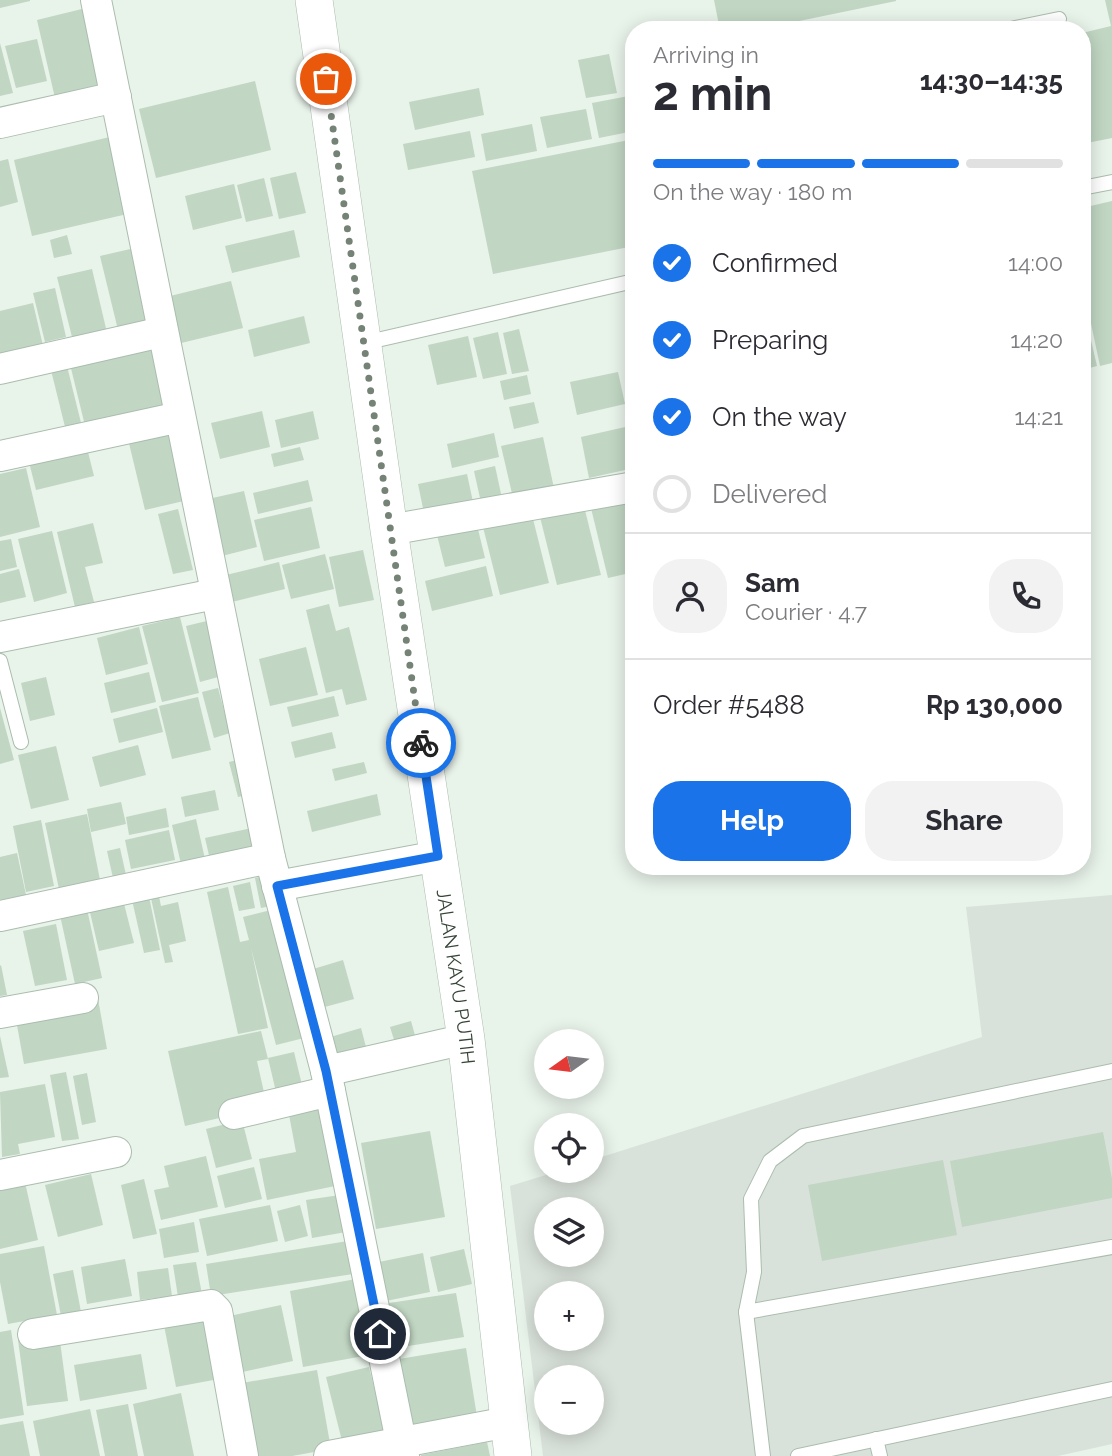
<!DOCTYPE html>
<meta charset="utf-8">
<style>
body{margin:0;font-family:Raleway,sans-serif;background:#f2f2f3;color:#2b2b33;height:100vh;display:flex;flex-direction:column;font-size:26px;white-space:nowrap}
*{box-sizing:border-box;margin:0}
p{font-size:23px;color:#7c7c81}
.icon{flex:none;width:38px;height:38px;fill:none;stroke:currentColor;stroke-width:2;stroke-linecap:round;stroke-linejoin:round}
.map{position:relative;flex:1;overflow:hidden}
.panel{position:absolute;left:625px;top:21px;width:466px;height:854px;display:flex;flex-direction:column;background:#fff;border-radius:28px;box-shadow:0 4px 18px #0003}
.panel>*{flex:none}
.needle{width:46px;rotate:256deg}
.fabs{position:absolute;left:534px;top:1029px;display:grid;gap:14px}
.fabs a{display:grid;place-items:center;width:70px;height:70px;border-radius:50%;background:#fff;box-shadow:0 4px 18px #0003;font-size:35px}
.pin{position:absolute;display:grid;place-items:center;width:60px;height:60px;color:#fff;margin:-30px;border:4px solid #fff;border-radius:50%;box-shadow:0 2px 7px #0007}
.courier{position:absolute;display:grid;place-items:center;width:70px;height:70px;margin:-35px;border:5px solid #1a73e8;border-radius:50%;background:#fff;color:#222;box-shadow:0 2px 9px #0007}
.summary em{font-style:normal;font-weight:700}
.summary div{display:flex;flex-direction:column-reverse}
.summary{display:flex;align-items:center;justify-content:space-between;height:119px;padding:0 28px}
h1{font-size:46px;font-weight:700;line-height:52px}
.bar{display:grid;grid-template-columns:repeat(4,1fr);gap:10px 7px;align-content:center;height:84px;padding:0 28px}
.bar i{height:9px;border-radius:5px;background:#e1e1e2}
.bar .active{background:#1a73e8}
.bar p{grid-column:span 4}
.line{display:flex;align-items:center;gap:18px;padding:0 28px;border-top:2px solid #e1e1e2}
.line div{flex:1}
.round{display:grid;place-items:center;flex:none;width:74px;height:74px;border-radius:28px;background:#f2f2f3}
ol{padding:0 28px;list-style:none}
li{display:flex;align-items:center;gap:21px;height:77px}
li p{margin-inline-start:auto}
li .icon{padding:7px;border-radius:50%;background:#1a73e8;color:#fff;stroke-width:4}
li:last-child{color:#7c7c81}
li i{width:38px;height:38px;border:4px solid #e1e1e2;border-radius:50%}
.cta{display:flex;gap:14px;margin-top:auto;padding:14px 28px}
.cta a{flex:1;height:80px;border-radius:28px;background:#1a73e8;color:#fff;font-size:28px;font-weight:700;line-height:80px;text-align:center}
.cta a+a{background:#f2f2f3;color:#2b2b33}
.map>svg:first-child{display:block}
.industrial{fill:#d9e2da;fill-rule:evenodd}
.building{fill:#c1d6c3}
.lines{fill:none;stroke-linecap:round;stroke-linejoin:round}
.service-casing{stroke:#abbdae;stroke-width:16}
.minor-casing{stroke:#abbdae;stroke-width:32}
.tertiary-casing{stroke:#abbdae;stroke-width:38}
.service{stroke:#fff;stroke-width:14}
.minor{stroke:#fff;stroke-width:30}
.tertiary{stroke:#fff;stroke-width:37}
.done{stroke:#758276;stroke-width:7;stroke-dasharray:0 12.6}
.route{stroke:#1a73e8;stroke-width:9}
.labels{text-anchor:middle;stroke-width:7;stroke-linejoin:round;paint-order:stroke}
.street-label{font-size:19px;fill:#374538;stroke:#fff}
</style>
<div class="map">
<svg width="1112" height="1456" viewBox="0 0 1112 1456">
<rect width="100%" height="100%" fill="#e8f3ea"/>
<path class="industrial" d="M 1112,895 L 1112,1444 L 1058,1456 L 543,1456 L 510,1186 L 559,1171 L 592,1171 L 592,1160 L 982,1037 L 966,907 ZM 546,1209 L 592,1209 L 592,1255 L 546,1255 ZM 546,1293 L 592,1293 L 592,1339 L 546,1339 ZM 546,1377 L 592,1377 L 592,1423 L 546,1423 Z"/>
<g class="building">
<path d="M 0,0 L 30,0 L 30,1 L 0,8 Z"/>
<path d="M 714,0 L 896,0 L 896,1 L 775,26 L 775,30 L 703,30 L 719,25 Z"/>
<path d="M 1105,0 L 1112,0 L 1112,138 L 1082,144 L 1082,33 L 1111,26 Z"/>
<path d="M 90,7 L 109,85 L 55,98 L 37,20 Z"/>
<path d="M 37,39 L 47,81 L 16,88 L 5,46 Z"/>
<path d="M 0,43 L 13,93 L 0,96 Z"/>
<path d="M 609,54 L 617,93 L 586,98 L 578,60 Z"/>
<path d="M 255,81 L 271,150 L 156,178 L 139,109 Z"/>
<path d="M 479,88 L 484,115 L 415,130 L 409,102 Z"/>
<path d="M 634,95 L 634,131 L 599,138 L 592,103 Z"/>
<path d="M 586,109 L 592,139 L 547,148 L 540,117 Z"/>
<path d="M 532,124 L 537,151 L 486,161 L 481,134 Z"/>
<path d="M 470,131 L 475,157 L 408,170 L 403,144 Z"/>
<path d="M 118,135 L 136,212 L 32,236 L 14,160 Z"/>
<path d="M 634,139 L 634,246 L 493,274 L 472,171 Z"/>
<path d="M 8,159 L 18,202 L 0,207 L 0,161 Z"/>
<path d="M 296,172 L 306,213 L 279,219 L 270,178 Z"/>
<path d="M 264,178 L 273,216 L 246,222 L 237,185 Z"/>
<path d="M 234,184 L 242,218 L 193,230 L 185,196 Z"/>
<path d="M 1112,201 L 1112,363 L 1100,366 L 1082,281 L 1082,208 Z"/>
<path d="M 294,230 L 300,257 L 232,273 L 225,246 Z"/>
<path d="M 67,235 L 72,254 L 54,258 L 50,240 Z"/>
<path d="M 139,247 L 158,325 L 119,334 L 100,256 Z"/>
<path d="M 92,269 L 108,337 L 74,345 L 57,277 Z"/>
<path d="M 231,281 L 243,328 L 173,345 L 162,298 Z"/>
<path d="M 55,288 L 66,337 L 45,342 L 33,293 Z"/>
<path d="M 1082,302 L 1097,366 L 1082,370 Z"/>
<path d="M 33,303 L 44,350 L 0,361 L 0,311 Z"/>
<path d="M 304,316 L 310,343 L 254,357 L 248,330 Z"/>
<path d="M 519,329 L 529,371 L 512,374 L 503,333 Z"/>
<path d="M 498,332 L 507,374 L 483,379 L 473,338 Z"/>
<path d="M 468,336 L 477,377 L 437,385 L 428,345 Z"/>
<path d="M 154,339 L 173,413 L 87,434 L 69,360 Z"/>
<path d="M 65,358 L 83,431 L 67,435 L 49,362 Z"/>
<path d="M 618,372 L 625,404 L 577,415 L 570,382 Z"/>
<path d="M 527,375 L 531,394 L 504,400 L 500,381 Z"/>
<path d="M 534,402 L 539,423 L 514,429 L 509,407 Z"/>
<path d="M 262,411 L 270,447 L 220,459 L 211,423 Z"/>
<path d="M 313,411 L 319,439 L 281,448 L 275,420 Z"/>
<path d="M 634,425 L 634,468 L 589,478 L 581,437 Z"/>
<path d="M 170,429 L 188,500 L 145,510 L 128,439 Z"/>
<path d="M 494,433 L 499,457 L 452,468 L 447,444 Z"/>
<path d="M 543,437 L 555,493 L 514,502 L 501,446 Z"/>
<path d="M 300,447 L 304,460 L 274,467 L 271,454 Z"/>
<path d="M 87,448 L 94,476 L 36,490 L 29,462 Z"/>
<path d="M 495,466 L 503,503 L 482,507 L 474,471 Z"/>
<path d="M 26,468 L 40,527 L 0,537 L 0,474 Z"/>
<path d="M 467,474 L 473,502 L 424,513 L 418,484 Z"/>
<path d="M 308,480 L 313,501 L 258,514 L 253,493 Z"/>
<path d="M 244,491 L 257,547 L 222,556 L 208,499 Z"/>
<path d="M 623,496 L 634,542 L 634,572 L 608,578 L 590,504 Z"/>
<path d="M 582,498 L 601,575 L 557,585 L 538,509 Z"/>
<path d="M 311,507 L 320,548 L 264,561 L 254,520 Z"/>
<path d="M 178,509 L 193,570 L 173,574 L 158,514 Z"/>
<path d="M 532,515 L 549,583 L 500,595 L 483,527 Z"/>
<path d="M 476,521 L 485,558 L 445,567 L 436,531 Z"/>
<path d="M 93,523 L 103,563 L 85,567 L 94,602 L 75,607 L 57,532 Z"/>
<path d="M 52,531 L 67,593 L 34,602 L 18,539 Z"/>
<path d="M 11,539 L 17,567 L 0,571 L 0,541 Z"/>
<path d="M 363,550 L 374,600 L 339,607 L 329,557 Z"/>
<path d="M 325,554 L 334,589 L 291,599 L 282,565 Z"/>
<path d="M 279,562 L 285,589 L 232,602 L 226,575 Z"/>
<path d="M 486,566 L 493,596 L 432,611 L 425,581 Z"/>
<path d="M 19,569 L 26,597 L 0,603 L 0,574 Z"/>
<path d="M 329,604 L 336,631 L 349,627 L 367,700 L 346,705 L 342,689 L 326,693 L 306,610 Z"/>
<path d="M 180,617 L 199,693 L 162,702 L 142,626 Z"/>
<path d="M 215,619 L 229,674 L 200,682 L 186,626 Z"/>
<path d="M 139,627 L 148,664 L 106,675 L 97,638 Z"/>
<path d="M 306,647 L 318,695 L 270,706 L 259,659 Z"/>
<path d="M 149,672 L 156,702 L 111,713 L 104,683 Z"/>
<path d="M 46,677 L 55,715 L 30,721 L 21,683 Z"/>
<path d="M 218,688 L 230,733 L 214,738 L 202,692 Z"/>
<path d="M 334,696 L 339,716 L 292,727 L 287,707 Z"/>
<path d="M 198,697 L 211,750 L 172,759 L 159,706 Z"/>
<path d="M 0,708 L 14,760 L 0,764 Z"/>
<path d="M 157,708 L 163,732 L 119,743 L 113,719 Z"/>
<path d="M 332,732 L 336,748 L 295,758 L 291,742 Z"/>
<path d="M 138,745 L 146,775 L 100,787 L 92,757 Z"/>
<path d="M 56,746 L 69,800 L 31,809 L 18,755 Z"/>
<path d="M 246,758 L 255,793 L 238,797 L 229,762 Z"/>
<path d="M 364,762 L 367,773 L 335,781 L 332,769 Z"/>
<path d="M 215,790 L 219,810 L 185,817 L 181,797 Z"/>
<path d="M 377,794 L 381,815 L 312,832 L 307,811 Z"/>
<path d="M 121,802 L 126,824 L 91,832 L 87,809 Z"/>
<path d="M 166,808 L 169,827 L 129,835 L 126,817 Z"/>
<path d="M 87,814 L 100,880 L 59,889 L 45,823 Z"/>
<path d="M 196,819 L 205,859 L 181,864 L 172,825 Z"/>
<path d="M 41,820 L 54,886 L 26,892 L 13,826 Z"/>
<path d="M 252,828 L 258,854 L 211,864 L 205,838 Z"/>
<path d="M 169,830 L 175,860 L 131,869 L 125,840 Z"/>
<path d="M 120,848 L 126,875 L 113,878 L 107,851 Z"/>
<path d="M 17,853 L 26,895 L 0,900 L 0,857 Z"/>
<path d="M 273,874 L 280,904 L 261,908 L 255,878 Z"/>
<path d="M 250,882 L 255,908 L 239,911 L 233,886 Z"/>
<path d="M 147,887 L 160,950 L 144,953 L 130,891 Z"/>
<path d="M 157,887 L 161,906 L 178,902 L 186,941 L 169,945 L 173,962 L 165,963 L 149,889 Z"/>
<path d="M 228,887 L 240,942 L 249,940 L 243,917 L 279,908 L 312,1036 L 276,1045 L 251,948 L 268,1028 L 238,1034 L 207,892 Z"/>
<path d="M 85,900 L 102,978 L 75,984 L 58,906 Z"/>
<path d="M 123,900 L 134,943 L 99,951 L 89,908 Z"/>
<path d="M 56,924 L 67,980 L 35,986 L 23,931 Z"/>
<path d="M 343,960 L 354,999 L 321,1008 L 310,970 Z"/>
<path d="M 1,965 L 7,995 L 0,996 L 0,966 Z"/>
<path d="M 98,999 L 107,1049 L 24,1064 L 15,1014 Z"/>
<path d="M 411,1021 L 416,1039 L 396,1046 L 390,1027 Z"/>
<path d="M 361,1028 L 367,1051 L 334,1061 L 327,1038 Z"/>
<path d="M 261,1031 L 268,1059 L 257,1061 L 265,1097 L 228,1116 L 185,1126 L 168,1051 Z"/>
<path d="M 0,1036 L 9,1077 L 0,1078 Z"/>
<path d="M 294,1052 L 303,1089 L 277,1096 L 268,1058 Z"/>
<path d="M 66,1072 L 79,1139 L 62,1141 L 50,1075 Z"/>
<path d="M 87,1073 L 96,1122 L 82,1125 L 73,1076 Z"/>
<path d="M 45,1084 L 55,1137 L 18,1144 L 20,1154 L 2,1157 L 0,1092 Z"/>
<path d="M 322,1097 L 340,1185 L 267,1200 L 259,1159 L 296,1152 L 287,1104 Z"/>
<path d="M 242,1120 L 252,1159 L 216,1168 L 206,1129 Z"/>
<path d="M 430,1131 L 445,1217 L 376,1229 L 361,1143 Z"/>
<path d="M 1103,1132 L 1112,1179 L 1112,1198 L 962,1227 L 950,1161 Z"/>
<path d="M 206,1156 L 218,1207 L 161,1220 L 154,1190 L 169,1187 L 164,1166 Z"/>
<path d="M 943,1160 L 957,1235 L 822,1261 L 808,1185 Z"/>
<path d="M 254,1167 L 262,1199 L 225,1208 L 217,1176 Z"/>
<path d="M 91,1174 L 103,1225 L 58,1237 L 45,1185 Z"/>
<path d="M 24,1178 L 38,1240 L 0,1249 L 0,1183 Z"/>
<path d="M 144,1179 L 157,1234 L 133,1239 L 121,1185 Z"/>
<path d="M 340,1195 L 346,1232 L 312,1238 L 306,1200 Z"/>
<path d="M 270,1205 L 278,1241 L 207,1256 L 199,1219 Z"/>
<path d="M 300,1205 L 308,1236 L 285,1242 L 277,1211 Z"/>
<path d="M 194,1222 L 199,1252 L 164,1258 L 159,1229 Z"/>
<path d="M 348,1241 L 353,1274 L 211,1296 L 206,1264 Z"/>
<path d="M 44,1246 L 57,1315 L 8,1324 L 0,1282 L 0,1254 Z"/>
<path d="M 464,1249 L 472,1284 L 438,1292 L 430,1257 Z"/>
<path d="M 423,1253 L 430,1292 L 386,1301 L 379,1262 Z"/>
<path d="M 125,1259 L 132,1296 L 87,1304 L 81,1267 Z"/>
<path d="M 196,1262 L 203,1300 L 179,1303 L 173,1265 Z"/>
<path d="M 168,1268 L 172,1296 L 140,1300 L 137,1272 Z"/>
<path d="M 73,1270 L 82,1317 L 62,1321 L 53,1274 Z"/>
<path d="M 356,1279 L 369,1355 L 303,1367 L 290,1291 Z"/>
<path d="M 456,1293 L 464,1337 L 396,1348 L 389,1303 Z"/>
<path d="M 281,1305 L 293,1361 L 238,1373 L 225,1317 Z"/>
<path d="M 211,1311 L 224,1378 L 176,1387 L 163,1320 Z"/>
<path d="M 11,1330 L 24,1415 L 0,1419 L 0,1332 Z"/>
<path d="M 59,1334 L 68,1401 L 27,1406 L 18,1340 Z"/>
<path d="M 466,1348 L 478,1423 L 411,1433 L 399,1359 Z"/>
<path d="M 141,1354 L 147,1389 L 80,1401 L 74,1365 Z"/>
<path d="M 369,1367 L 385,1431 L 342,1441 L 326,1377 Z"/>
<path d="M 317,1370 L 331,1449 L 292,1456 L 255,1456 L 242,1383 Z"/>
<path d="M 181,1393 L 194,1456 L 144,1456 L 133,1404 Z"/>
<path d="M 128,1404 L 138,1456 L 105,1456 L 96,1410 Z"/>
<path d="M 90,1409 L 100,1456 L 40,1456 L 33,1421 Z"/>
<path d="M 23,1421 L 30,1456 L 0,1456 L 0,1425 Z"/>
<path d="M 487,1442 L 490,1456 L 421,1456 L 421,1455 Z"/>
</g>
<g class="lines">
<g class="service-casing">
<g id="service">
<path d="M 1006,30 L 1059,19"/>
<path d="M 1082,188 L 1112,182"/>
<path d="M 364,343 L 634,281"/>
<path d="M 0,661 L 21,742"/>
<path d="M 746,1312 L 1112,1247"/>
<path d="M 876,1439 L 880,1456"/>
<path d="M 763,1456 L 746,1312 L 754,1272 L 751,1199 L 770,1161 L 803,1136 L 1112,1071"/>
<path d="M 798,1456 L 1112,1389"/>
</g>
</g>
<g class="minor-casing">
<g id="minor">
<path d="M 96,0 L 270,858 L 326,1071 L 404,1456"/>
<path d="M 0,123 L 116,97"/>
<path d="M 0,369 L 162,332"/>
<path d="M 0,456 L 180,417"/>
<path d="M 389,530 L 634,487"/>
<path d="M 0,637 L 215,594"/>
<path d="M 277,886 L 438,856"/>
<path d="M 0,916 L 270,858"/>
<path d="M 0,1013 L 83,998"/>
<path d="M 326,1071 L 466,1039"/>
<path d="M 234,1114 L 330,1091"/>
<path d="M 0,1175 L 116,1152"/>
<path d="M 33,1334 L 211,1305 L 217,1311 L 243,1456"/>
<path d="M 329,1456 L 508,1422"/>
</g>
</g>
<g class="tertiary-casing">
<g id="tertiary">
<path id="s1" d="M 314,0 L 389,530 L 466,1039 L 513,1456"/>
</g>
</g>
<use href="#service" class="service"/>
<use href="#minor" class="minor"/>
<use href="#tertiary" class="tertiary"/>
</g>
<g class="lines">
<path class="done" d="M 326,79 L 421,743"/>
<path class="route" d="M 380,1334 L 326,1071 L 277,886 L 438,856 L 421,743"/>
</g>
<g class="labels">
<g class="street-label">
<text dy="7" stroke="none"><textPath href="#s1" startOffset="987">JALAN KAYU PUTIH</textPath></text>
</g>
</g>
</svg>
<div class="fabs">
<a><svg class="needle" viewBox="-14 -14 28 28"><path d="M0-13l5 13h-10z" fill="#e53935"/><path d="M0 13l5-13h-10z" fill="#7c7c81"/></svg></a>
<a><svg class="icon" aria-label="locate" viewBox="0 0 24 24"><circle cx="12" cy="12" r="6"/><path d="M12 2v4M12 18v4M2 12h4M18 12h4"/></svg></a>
<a><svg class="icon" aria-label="layers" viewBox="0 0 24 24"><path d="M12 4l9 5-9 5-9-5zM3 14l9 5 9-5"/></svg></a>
<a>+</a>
<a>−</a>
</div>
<div class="pin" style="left:326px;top:79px;background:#ea580c"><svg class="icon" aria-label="bag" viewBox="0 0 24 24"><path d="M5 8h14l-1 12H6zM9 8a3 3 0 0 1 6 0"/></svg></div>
<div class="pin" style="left:380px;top:1334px;background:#1f2937"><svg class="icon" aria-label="home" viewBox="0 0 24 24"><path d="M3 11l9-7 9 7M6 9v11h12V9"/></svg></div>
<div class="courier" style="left:421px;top:743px"><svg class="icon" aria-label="bike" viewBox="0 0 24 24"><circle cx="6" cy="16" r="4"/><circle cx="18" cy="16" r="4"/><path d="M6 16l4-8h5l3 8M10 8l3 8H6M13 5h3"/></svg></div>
<section class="panel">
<div class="summary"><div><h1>2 min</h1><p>Arriving in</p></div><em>14:30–14:35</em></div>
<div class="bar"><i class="active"></i><i class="active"></i><i class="active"></i><i></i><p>On the way · 180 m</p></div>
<ol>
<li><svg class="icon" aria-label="check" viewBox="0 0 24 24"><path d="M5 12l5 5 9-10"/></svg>Confirmed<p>14:00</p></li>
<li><svg class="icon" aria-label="check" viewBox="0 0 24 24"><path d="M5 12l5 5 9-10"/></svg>Preparing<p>14:20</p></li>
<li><svg class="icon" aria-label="check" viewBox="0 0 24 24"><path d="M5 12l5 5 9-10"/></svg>On the way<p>14:21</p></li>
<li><i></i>Delivered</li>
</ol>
<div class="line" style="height:126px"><a class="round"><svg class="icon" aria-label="person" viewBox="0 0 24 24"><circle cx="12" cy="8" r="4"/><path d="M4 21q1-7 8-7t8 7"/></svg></a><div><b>Sam</b><p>Courier · 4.7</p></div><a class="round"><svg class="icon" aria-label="phone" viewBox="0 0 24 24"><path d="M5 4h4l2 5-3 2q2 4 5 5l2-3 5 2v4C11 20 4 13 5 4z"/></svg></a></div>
<div class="line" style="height:91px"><div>Order #5488</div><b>Rp 130,000</b></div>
<div class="cta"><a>Help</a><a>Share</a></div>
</section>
</div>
